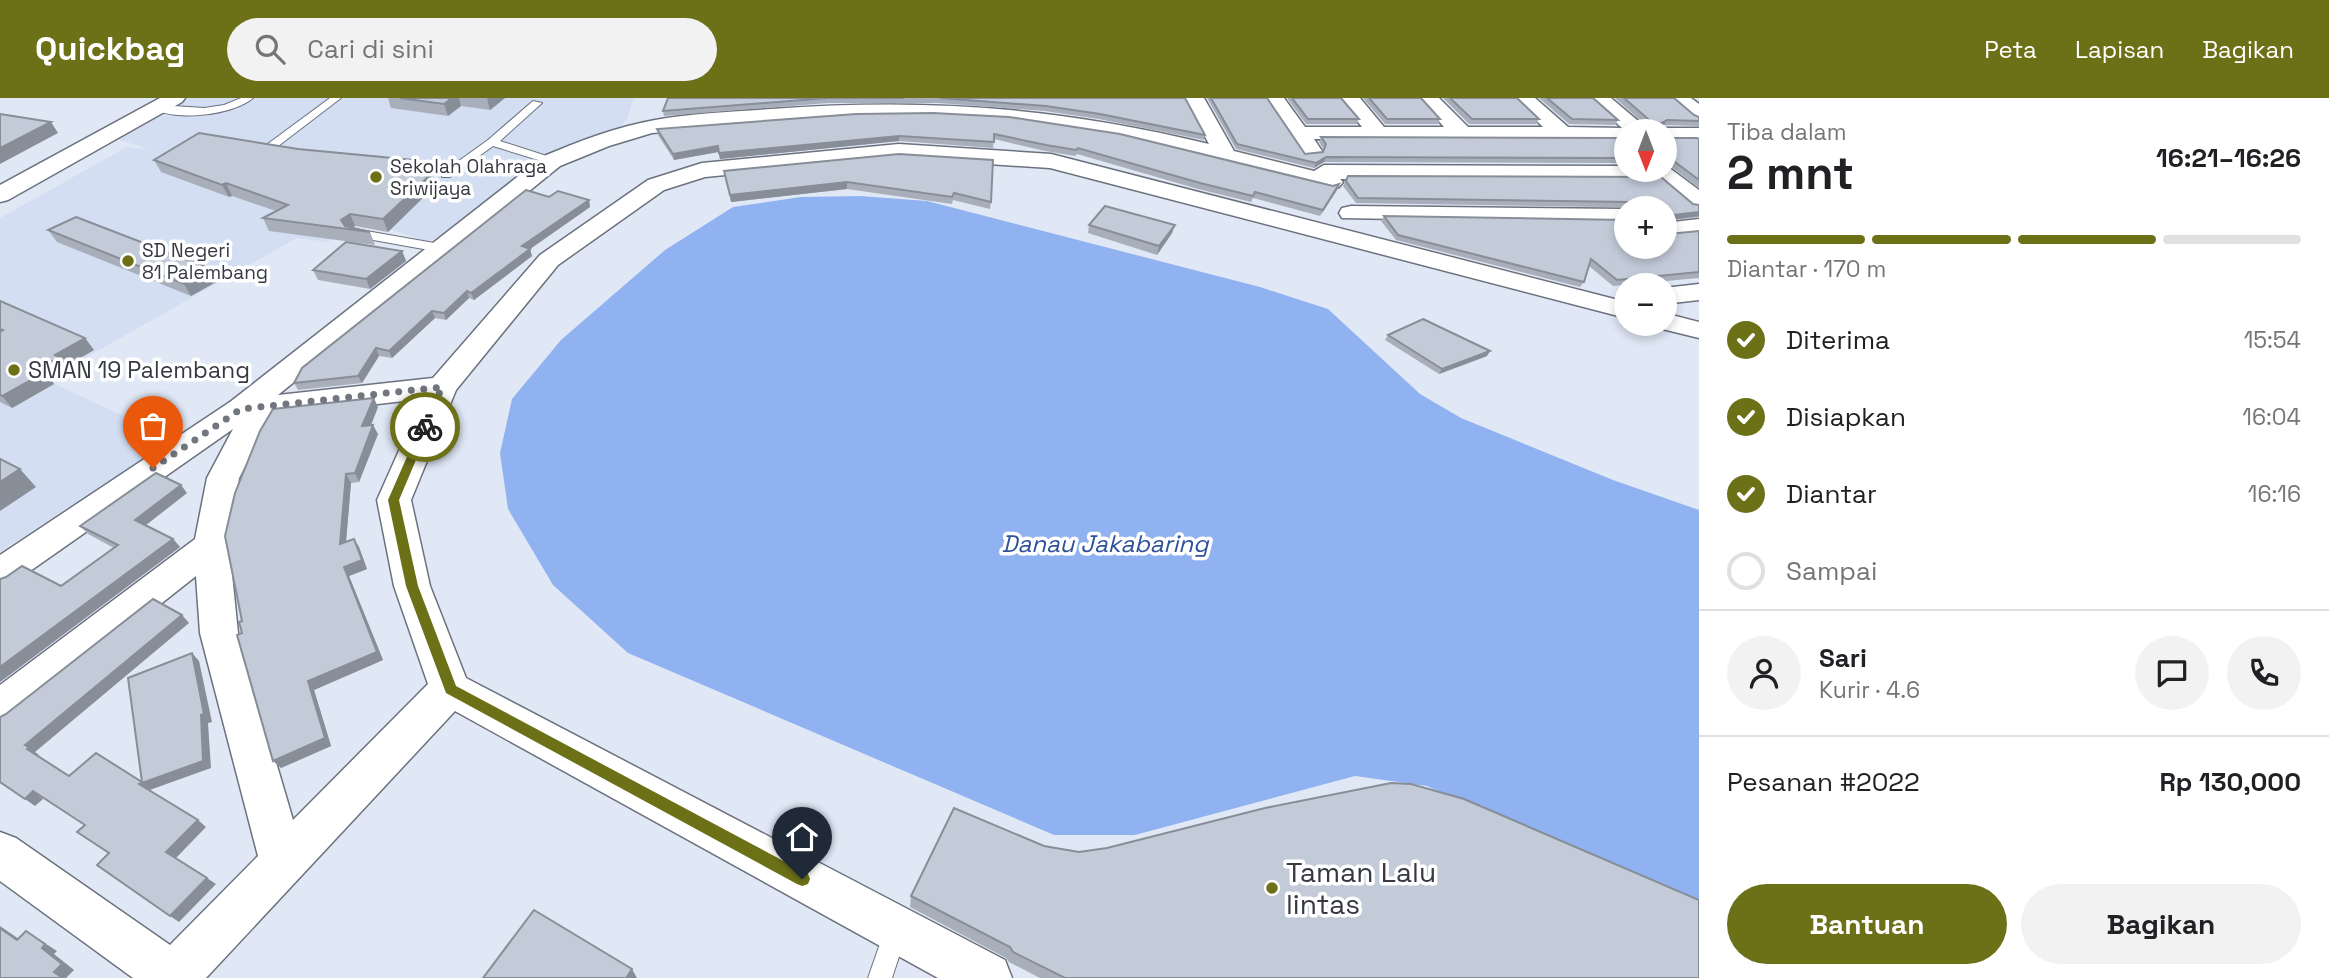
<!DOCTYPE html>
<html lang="id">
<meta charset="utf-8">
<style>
body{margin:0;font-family:"Space Grotesk",sans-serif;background:#f2f2f2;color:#202124;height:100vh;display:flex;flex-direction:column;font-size:26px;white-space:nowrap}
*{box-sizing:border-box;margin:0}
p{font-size:23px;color:#757577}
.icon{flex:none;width:38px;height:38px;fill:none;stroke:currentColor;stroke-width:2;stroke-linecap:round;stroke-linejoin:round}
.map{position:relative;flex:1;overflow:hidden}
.drawer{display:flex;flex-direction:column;background:#fff;width:630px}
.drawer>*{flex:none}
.needle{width:46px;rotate:180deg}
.fabs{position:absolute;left:1614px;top:21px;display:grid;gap:14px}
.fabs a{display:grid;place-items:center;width:63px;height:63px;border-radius:50%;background:#fff;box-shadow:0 4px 10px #0003;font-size:35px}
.pin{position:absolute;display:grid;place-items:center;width:60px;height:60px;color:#fff;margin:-72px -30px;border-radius:50% 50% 50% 0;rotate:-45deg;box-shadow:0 0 7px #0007}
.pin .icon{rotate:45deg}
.courier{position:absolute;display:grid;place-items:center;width:70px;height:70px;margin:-35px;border:5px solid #6c7118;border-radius:50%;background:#fff;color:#222;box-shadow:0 2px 9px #0007}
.summary em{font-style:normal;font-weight:800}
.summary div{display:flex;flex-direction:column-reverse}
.summary{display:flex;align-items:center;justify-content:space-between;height:119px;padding:0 28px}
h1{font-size:46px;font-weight:800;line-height:52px}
.bar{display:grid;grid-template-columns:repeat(4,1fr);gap:10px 7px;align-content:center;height:84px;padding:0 28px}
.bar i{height:9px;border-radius:5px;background:#e0e0e0}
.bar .current{background:#6c7118}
.bar p{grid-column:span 4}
.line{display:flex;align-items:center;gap:18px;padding:0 28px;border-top:2px solid #e0e0e0}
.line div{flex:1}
.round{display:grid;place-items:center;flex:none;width:74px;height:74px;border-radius:37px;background:#f2f2f2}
ol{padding:0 28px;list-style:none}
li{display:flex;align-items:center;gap:21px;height:77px}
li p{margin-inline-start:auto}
li .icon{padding:7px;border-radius:50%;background:#6c7118;color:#fff;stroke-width:4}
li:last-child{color:#757577}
li i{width:38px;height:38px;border:4px solid #e0e0e0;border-radius:50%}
.cta{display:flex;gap:14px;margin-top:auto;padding:14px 28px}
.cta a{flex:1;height:80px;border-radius:42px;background:#6c7118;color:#fff;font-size:28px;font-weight:800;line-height:80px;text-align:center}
.cta a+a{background:#f2f2f2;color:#202124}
header{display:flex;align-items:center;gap:42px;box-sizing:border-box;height:98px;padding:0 35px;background:#6c7118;color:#fff}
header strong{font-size:33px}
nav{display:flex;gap:38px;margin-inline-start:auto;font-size:24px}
.search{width:490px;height:63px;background:#f2f2f2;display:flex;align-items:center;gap:18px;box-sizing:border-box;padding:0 24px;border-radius:38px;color:#757577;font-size:26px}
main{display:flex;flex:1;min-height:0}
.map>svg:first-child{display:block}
.built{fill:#d3def3}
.water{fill:#91b2f1}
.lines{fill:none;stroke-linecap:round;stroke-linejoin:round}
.lane-casing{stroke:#6b727e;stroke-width:2}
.street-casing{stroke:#6b727e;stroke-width:3}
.lane{fill:#fff;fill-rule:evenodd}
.street{fill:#fff;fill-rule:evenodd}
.wall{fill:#a8afbb}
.shaded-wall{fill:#888e98}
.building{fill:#c3cbd9;stroke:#888e98;stroke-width:2}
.route{fill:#6c7118}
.done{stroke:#72767f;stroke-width:7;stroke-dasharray:0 12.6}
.poi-dot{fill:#6c7118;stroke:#fff;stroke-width:2.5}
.labels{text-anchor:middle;stroke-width:7;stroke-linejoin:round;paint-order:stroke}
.far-poi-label{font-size:19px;fill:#36393f;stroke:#fff;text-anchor:start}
.poi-label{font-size:23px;fill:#36393f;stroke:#fff;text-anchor:start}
.water-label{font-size:24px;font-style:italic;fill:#2e519b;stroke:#fff}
.near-poi-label{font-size:28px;fill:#36393f;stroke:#fff;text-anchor:start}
</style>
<header>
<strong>Quickbag</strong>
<div class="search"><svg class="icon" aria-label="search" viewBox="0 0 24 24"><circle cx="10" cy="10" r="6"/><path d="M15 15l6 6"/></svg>Cari di sini</div>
<nav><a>Peta</a><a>Lapisan</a><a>Bagikan</a></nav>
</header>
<main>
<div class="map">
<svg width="1699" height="880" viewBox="0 0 1699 880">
<rect width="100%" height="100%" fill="#e0e8f6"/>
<g class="built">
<path d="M 185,0 L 634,0 L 627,21 L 617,32 L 429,144 L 355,120 L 328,144 L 297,140 L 48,281 L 0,258 L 0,120 L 127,49 L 145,51 L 173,60 L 118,41 Z"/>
<path d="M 0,260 L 172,341 L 0,454 Z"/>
</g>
<path class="water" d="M 860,98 L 927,103 L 1260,189 L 1328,211 L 1420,296 L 1461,320 L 1613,382 L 1699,412 L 1699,810 L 1427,688 L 1355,678 L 1135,737 L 1054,737 L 628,555 L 553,487 L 508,411 L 500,355 L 512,301 L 561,242 L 665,152 L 733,109 L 801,99 Z"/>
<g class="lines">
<g class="lane-casing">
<g id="lane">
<path d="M 241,0 L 253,0 C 234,17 174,24 153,10 L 158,7 L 204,10 L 224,7 Z"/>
<path d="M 330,0 L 341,0 L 273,52 L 265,52 L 265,48 Z"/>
<path d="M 533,3 L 542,5 L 500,43 L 556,61 L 556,65 L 548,65 L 493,48 L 450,79 L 442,79 L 442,75 L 488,42 Z"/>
<path d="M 355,131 L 440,146 L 446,150 L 440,154 L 351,138 L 349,135 Z"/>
<path d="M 896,819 L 904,823 L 908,831 L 892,880 L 868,880 L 888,823 Z"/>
</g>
</g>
<g class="street-casing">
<g id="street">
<path d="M 160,0 L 185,0 L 182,4 L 8,102 L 0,104 L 0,87 Z"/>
<path d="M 1184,0 L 1204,0 L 1234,53 L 1314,73 L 1324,67 L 1626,68 L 1626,72 L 1664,72 L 1664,66 L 1699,92 L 1699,111 L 1691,109 L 1658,82 L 1340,81 L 1343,84 L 1339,89 L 1331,91 L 1119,39 L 1009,22 L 933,18 L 856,19 L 652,35 L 609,48 L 560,68 L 278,297 L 433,280 L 540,157 L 648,82 L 702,65 L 899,46 L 1051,56 L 1626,204 L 1626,220 L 1050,70 L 899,60 L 705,79 L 664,92 L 558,167 L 456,292 L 411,402 L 430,488 L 466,580 L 1005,862 L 1012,880 L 938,880 L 455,613 L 206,880 L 133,880 L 0,783 L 0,734 L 16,740 L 170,847 L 258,758 L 200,535 L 196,478 L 14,622 L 0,628 L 0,587 L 195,441 L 207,380 L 233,331 L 13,485 L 0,489 L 0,457 L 230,304 L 544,58 C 580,43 616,29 655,22 C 693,15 733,14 771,11 C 927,0 1057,9 1209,46 ZM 422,301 L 377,402 L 394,488 L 428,586 L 293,722 L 238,535 L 229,447 L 239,380 L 271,318 Z"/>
<path d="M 1264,0 L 1284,0 L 1305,29 L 1362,29 L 1339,0 L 1360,0 L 1384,29 L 1444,29 L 1418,0 L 1439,0 L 1468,29 L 1543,29 L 1513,0 L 1535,0 L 1568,29 L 1622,30 L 1589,0 L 1611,0 L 1650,33 L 1626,33 L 1626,42 L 1314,41 L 1322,53 L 1319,58 L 1303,58 Z"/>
<path d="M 1668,0 L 1691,0 L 1699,6 L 1699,22 L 1692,20 Z"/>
<path d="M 1664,30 L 1699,30 L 1699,42 L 1664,42 L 1664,33 L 1655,33 Z"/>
<path d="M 1351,108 L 1626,111 L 1626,125 L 1342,120 L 1339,115 L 1342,110 Z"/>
<path d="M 1699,121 L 1699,135 L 1664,139 L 1664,125 Z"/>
<path d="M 1699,186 L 1699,202 L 1664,206 L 1664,190 Z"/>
<path d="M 1664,215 L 1699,224 L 1699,240 L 1654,229 L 1652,226 L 1664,226 Z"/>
</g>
</g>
<use href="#lane" class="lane"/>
<use href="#street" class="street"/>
</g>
<g class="wall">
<path d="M 388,0 L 505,0 L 490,12 L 461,8 L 448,18 L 391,10 Z"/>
<path d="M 668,0 L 1185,0 L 1205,37 L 1204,42 L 1099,21 L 1045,13 L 938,5 L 828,5 L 664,18 L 663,13 Z"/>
<path d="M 1207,0 L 1267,0 L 1305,56 L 1323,54 L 1324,52 L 1319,44 L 1321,39 L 1626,40 L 1626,65 L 1324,64 L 1314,70 L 1236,51 Z"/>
<path d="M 1287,0 L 1341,0 L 1359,21 L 1357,26 L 1306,26 Z"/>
<path d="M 1363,0 L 1421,0 L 1440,21 L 1438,26 L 1385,26 Z"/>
<path d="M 1443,0 L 1517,0 L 1539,21 L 1536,26 L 1469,26 Z"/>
<path d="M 1539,0 L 1593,0 L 1618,22 L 1615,27 L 1569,26 Z"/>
<path d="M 1615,0 L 1674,0 L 1694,17 L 1699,19 L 1699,28 L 1664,27 L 1660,29 L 1665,31 L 1667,40 L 1697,40 L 1699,41 L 1699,90 L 1665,64 L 1664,65 L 1664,33 L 1630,33 L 1632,31 L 1648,29 Z"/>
<path d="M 933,15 L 1337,92 L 1320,118 L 1253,100 L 1251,104 L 1198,91 L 1077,56 L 1075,58 L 1045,53 L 994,41 L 993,50 L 899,43 L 720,61 L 718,54 L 674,62 L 658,37 L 657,31 Z"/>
<path d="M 899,56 L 991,104 L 990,111 L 953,102 L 952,106 L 847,91 L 731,104 L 725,80 L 724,73 Z"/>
<path d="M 154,62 L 430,77 L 434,89 L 388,134 L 355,128 L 353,130 L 370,134 L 375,147 L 269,133 L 263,120 L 276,113 L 232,98 L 229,99 L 161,74 Z"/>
<path d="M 1348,78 L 1693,106 L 1699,107 L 1699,119 L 1666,123 L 1665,134 L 1668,136 L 1699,133 L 1699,180 L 1613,188 L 1589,168 L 1584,184 L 1580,189 L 1396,142 L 1381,123 L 1384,118 L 1626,149 L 1664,110 L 1356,105 L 1343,88 Z"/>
<path d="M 549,99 L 589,102 L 590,109 L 530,151 L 532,158 L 474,202 L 469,200 L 446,222 L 435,220 L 392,260 L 379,258 L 362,285 L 298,292 L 294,285 Z"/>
<path d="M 1089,127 L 1175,127 L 1172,135 L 1157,157 L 1088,135 Z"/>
<path d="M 48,132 L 218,183 L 191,198 L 57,144 Z"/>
<path d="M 402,153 L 406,163 L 370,191 L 318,182 L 313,172 Z"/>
<path d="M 0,203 L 85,240 L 94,252 L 66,268 L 68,271 L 51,281 L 54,286 L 12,310 L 0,304 Z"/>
<path d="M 1388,237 L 1487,258 L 1439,276 L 1385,242 Z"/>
<path d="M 378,309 L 371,327 L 378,336 L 359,384 L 351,385 L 346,444 L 359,449 L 367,471 L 349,478 L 383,562 L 314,592 L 331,648 L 281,670 L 242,535 L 242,523 Z"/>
<path d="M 187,395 L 146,427 L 173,441 L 180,449 L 0,584 L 0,481 L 61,488 L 114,450 L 88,436 L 80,428 Z"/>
<path d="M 1044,748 L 1079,754 L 1699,880 L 1040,880 L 1009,864 L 1006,860 L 910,809 L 911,798 Z"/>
</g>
<g class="shaded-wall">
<path d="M 452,0 L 459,0 L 461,8 L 448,18 L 444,6 Z"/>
<path d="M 487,0 L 505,0 L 490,12 Z"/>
<path d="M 1667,22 L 1664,27 L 1653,33 L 1656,28 Z"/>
<path d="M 51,24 L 58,35 L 0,66 L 0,50 Z"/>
<path d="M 899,38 L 899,43 L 720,61 L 719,55 Z"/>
<path d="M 718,48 L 718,54 L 674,62 L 673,56 Z"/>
<path d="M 1326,59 L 1324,64 L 1314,70 L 1316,65 Z"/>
<path d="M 430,77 L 434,89 L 388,134 L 383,121 Z"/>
<path d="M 847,84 L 847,91 L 731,104 L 730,97 Z"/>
<path d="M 226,85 L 232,98 L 229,99 L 222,87 Z"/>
<path d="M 1339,86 L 1337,92 L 1320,118 L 1323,112 Z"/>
<path d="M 589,102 L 590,109 L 530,151 L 532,158 L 474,202 L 471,195 L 522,148 Z"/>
<path d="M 1699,114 L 1699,118 L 1664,123 L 1666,118 Z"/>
<path d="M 350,116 L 355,128 L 351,131 L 345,131 L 341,122 Z"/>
<path d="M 1175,127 L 1172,135 L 1157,157 L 1159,148 Z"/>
<path d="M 402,153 L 406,163 L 370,191 L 366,181 Z"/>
<path d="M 211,171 L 218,183 L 191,198 L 184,186 Z"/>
<path d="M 467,193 L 469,200 L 446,222 L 444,215 Z"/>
<path d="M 432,213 L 435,220 L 392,260 L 389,253 Z"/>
<path d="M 85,240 L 94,252 L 66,268 L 68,271 L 51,281 L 54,286 L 12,310 L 2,298 L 39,271 L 55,257 Z"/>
<path d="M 376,250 L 379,258 L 362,285 L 358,278 Z"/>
<path d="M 1490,253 L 1487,258 L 1439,276 L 1442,271 Z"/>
<path d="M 374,300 L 378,309 L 367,337 L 362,328 Z"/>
<path d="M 373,327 L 378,336 L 359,384 L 355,375 Z"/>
<path d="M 20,371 L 36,389 L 0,413 L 0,384 Z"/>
<path d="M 346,376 L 351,385 L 345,455 L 340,446 Z"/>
<path d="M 181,387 L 187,395 L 142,430 L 135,422 Z"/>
<path d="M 173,441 L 180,449 L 0,584 L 0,569 Z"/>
<path d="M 354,441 L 359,449 L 367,471 L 349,478 L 383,562 L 314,592 L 331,648 L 281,670 L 273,663 L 308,583 L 344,469 Z"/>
<path d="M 182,517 L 189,525 L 35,654 L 39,657 L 37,658 L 27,651 L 25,647 Z"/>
<path d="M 192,555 L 199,563 L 212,624 L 208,625 L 211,670 L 147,693 L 139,686 L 201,617 Z"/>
<path d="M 33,693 L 43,701 L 35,708 L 25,701 Z"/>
<path d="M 198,722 L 206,729 L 175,761 L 166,754 Z"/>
<path d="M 207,780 L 216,786 L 179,824 L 170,818 Z"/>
<path d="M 0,828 L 29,848 L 17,842 L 0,830 Z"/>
<path d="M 26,833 L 57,853 L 54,856 L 74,872 L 66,880 L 63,880 L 54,874 L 42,850 Z"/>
<path d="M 632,871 L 637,880 L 626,880 Z"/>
</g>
<g class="building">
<path d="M 400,0 L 452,0 L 444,6 Z"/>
<path d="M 668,0 L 904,0 L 828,0 L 663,13 Z"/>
<path d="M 940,0 L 1185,0 L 1205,37 L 1100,16 L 1046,8 Z"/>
<path d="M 1211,0 L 1267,0 L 1305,56 L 1323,54 L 1326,46 L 1321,39 L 1626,40 L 1626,60 L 1326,59 L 1316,65 L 1237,46 Z"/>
<path d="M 1292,0 L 1341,0 L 1359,21 L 1308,21 Z"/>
<path d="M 1369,0 L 1421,0 L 1440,21 L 1387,21 Z"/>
<path d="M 1450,0 L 1517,0 L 1539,21 L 1472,21 Z"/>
<path d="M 1547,0 L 1593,0 L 1618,22 L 1572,21 Z"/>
<path d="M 1624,0 L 1674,0 L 1694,17 L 1699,19 L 1699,23 L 1667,22 L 1656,28 Z"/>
<path d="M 933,15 L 1009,19 L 1120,36 L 1333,88 L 1339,86 L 1323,112 L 1255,94 L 1253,98 L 1200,85 L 1078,50 L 1076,52 L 1046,47 L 994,36 L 994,44 L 899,38 L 719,55 L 718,48 L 673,56 L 657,31 L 856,16 Z"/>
<path d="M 0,16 L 51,24 L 0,50 Z"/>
<path d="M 1656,28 L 1665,31 L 1667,40 L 1697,40 L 1699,41 L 1699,82 L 1667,58 L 1664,64 L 1664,33 L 1631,33 L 1632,31 Z"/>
<path d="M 199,35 L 298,51 L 424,63 L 430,77 L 383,121 L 350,116 L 341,122 L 345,128 L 370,134 L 263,120 L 288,107 L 226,85 L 222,87 L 154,62 Z"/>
<path d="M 899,56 L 993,62 L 991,104 L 954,95 L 952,99 L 847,84 L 730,97 L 724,73 Z"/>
<path d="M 1348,78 L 1661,79 L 1693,106 L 1699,107 L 1699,114 L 1666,118 L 1665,134 L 1668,136 L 1699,133 L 1699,174 L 1617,182 L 1591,161 L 1584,184 L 1398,137 L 1384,118 L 1626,122 L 1626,149 L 1664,149 L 1664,110 L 1632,110 L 1631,104 L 1358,100 L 1346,83 Z"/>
<path d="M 526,92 L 549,99 L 558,93 L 589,102 L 522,148 L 530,151 L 471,195 L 467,193 L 444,215 L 432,213 L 389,253 L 376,250 L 358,278 L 294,285 L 302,270 Z"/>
<path d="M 1105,108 L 1175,127 L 1159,148 L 1089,127 Z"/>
<path d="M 76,119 L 211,171 L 184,186 L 48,132 Z"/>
<path d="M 346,144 L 402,153 L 366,181 L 313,172 Z"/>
<path d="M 0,203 L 85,240 L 55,257 L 59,259 L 39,271 L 45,274 L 2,298 L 0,297 L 0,234 L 3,232 L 0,231 Z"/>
<path d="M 1423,221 L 1490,253 L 1442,271 L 1388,237 Z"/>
<path d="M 374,300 L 362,328 L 373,327 L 355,375 L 346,376 L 340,446 L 354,441 L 362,462 L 344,469 L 377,554 L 308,583 L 325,640 L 273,663 L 237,537 L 242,535 L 239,524 L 242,523 L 225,438 L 235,395 L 260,333 L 273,311 Z"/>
<path d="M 0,361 L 20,371 L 0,384 Z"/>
<path d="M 156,375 L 181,387 L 135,422 L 173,441 L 0,569 L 0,481 L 6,479 L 22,468 L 61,488 L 118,447 L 80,428 Z"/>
<path d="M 153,501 L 182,517 L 25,647 L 29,649 L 27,651 L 69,678 L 96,655 L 142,684 L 128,580 L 192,555 L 204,616 L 201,617 L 203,663 L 139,686 L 198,722 L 166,754 L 207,780 L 170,818 L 97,767 L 109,755 L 77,734 L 85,727 L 33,693 L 25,701 L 0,684 L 0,619 L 6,616 Z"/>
<path d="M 1391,685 L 1411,686 L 1464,701 L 1699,802 L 1699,880 L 1065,880 L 1013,854 L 1010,849 L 911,798 L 954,710 L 1044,748 L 1079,754 L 1107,750 L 1265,710 Z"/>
<path d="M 534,812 L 632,871 L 626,880 L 483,880 Z"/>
<path d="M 0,830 L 17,842 L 26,833 L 45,846 L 42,850 L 62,866 L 54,874 L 63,880 L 0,880 Z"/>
</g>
<path class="route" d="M 425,326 L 430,329 L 399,402 L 418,488 L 456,588 L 808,776 L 810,781 L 808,786 L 802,788 L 797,786 L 446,595 L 406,488 L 388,402 L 420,329 Z"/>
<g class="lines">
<path class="done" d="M 153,370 L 241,311 L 442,289 L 425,329"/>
</g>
<g class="poi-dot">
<circle cx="376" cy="79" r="7"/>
<circle cx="128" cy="163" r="7"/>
<circle cx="14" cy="272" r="7"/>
<circle cx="1272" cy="790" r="7"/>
</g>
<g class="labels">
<g class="far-poi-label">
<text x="390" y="75">Sekolah Olahraga<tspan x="390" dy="22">Sriwijaya</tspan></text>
<text x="142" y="159">SD Negeri<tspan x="142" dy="22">81 Palembang</tspan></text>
</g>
<g class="poi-label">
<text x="28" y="280">SMAN 19 Palembang</text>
</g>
<g class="water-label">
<text x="1105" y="454">Danau Jakabaring</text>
</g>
<g class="near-poi-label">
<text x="1286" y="784">Taman Lalu<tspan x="1286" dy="32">lintas</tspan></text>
</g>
</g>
</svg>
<div class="fabs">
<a><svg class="needle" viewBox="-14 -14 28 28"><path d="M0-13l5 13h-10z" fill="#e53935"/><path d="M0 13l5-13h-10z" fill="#757577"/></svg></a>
<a>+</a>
<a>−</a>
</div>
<div class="pin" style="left:153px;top:370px;background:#ea580c"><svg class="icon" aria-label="bag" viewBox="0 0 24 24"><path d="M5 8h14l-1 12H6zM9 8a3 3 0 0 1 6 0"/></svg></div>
<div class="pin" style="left:802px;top:781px;background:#1f2937"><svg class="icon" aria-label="home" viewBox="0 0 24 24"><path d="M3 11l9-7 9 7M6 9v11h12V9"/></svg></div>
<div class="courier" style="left:425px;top:329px"><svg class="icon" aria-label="bike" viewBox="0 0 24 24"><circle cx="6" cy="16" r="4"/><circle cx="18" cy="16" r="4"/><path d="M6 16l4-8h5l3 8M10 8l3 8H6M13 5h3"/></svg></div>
</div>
<section class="drawer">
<div class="summary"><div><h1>2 mnt</h1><p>Tiba dalam</p></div><em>16:21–16:26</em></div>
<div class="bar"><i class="current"></i><i class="current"></i><i class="current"></i><i></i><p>Diantar · 170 m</p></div>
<ol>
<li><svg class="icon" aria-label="check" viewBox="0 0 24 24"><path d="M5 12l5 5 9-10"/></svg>Diterima<p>15:54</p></li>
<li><svg class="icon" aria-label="check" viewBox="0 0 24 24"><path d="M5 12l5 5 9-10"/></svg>Disiapkan<p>16:04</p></li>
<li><svg class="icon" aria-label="check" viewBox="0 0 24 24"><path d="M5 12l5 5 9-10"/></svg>Diantar<p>16:16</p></li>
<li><i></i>Sampai</li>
</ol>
<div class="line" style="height:126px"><a class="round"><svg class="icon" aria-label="person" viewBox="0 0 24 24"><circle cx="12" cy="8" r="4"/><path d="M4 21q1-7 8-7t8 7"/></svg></a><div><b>Sari</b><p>Kurir · 4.6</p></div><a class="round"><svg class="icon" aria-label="chat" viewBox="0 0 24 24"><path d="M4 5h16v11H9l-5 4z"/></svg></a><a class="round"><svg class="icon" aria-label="phone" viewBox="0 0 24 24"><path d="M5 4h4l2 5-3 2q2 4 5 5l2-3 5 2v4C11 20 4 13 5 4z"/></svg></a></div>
<div class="line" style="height:91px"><div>Pesanan #2022</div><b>Rp 130,000</b></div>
<div class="cta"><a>Bantuan</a><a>Bagikan</a></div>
</section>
</main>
